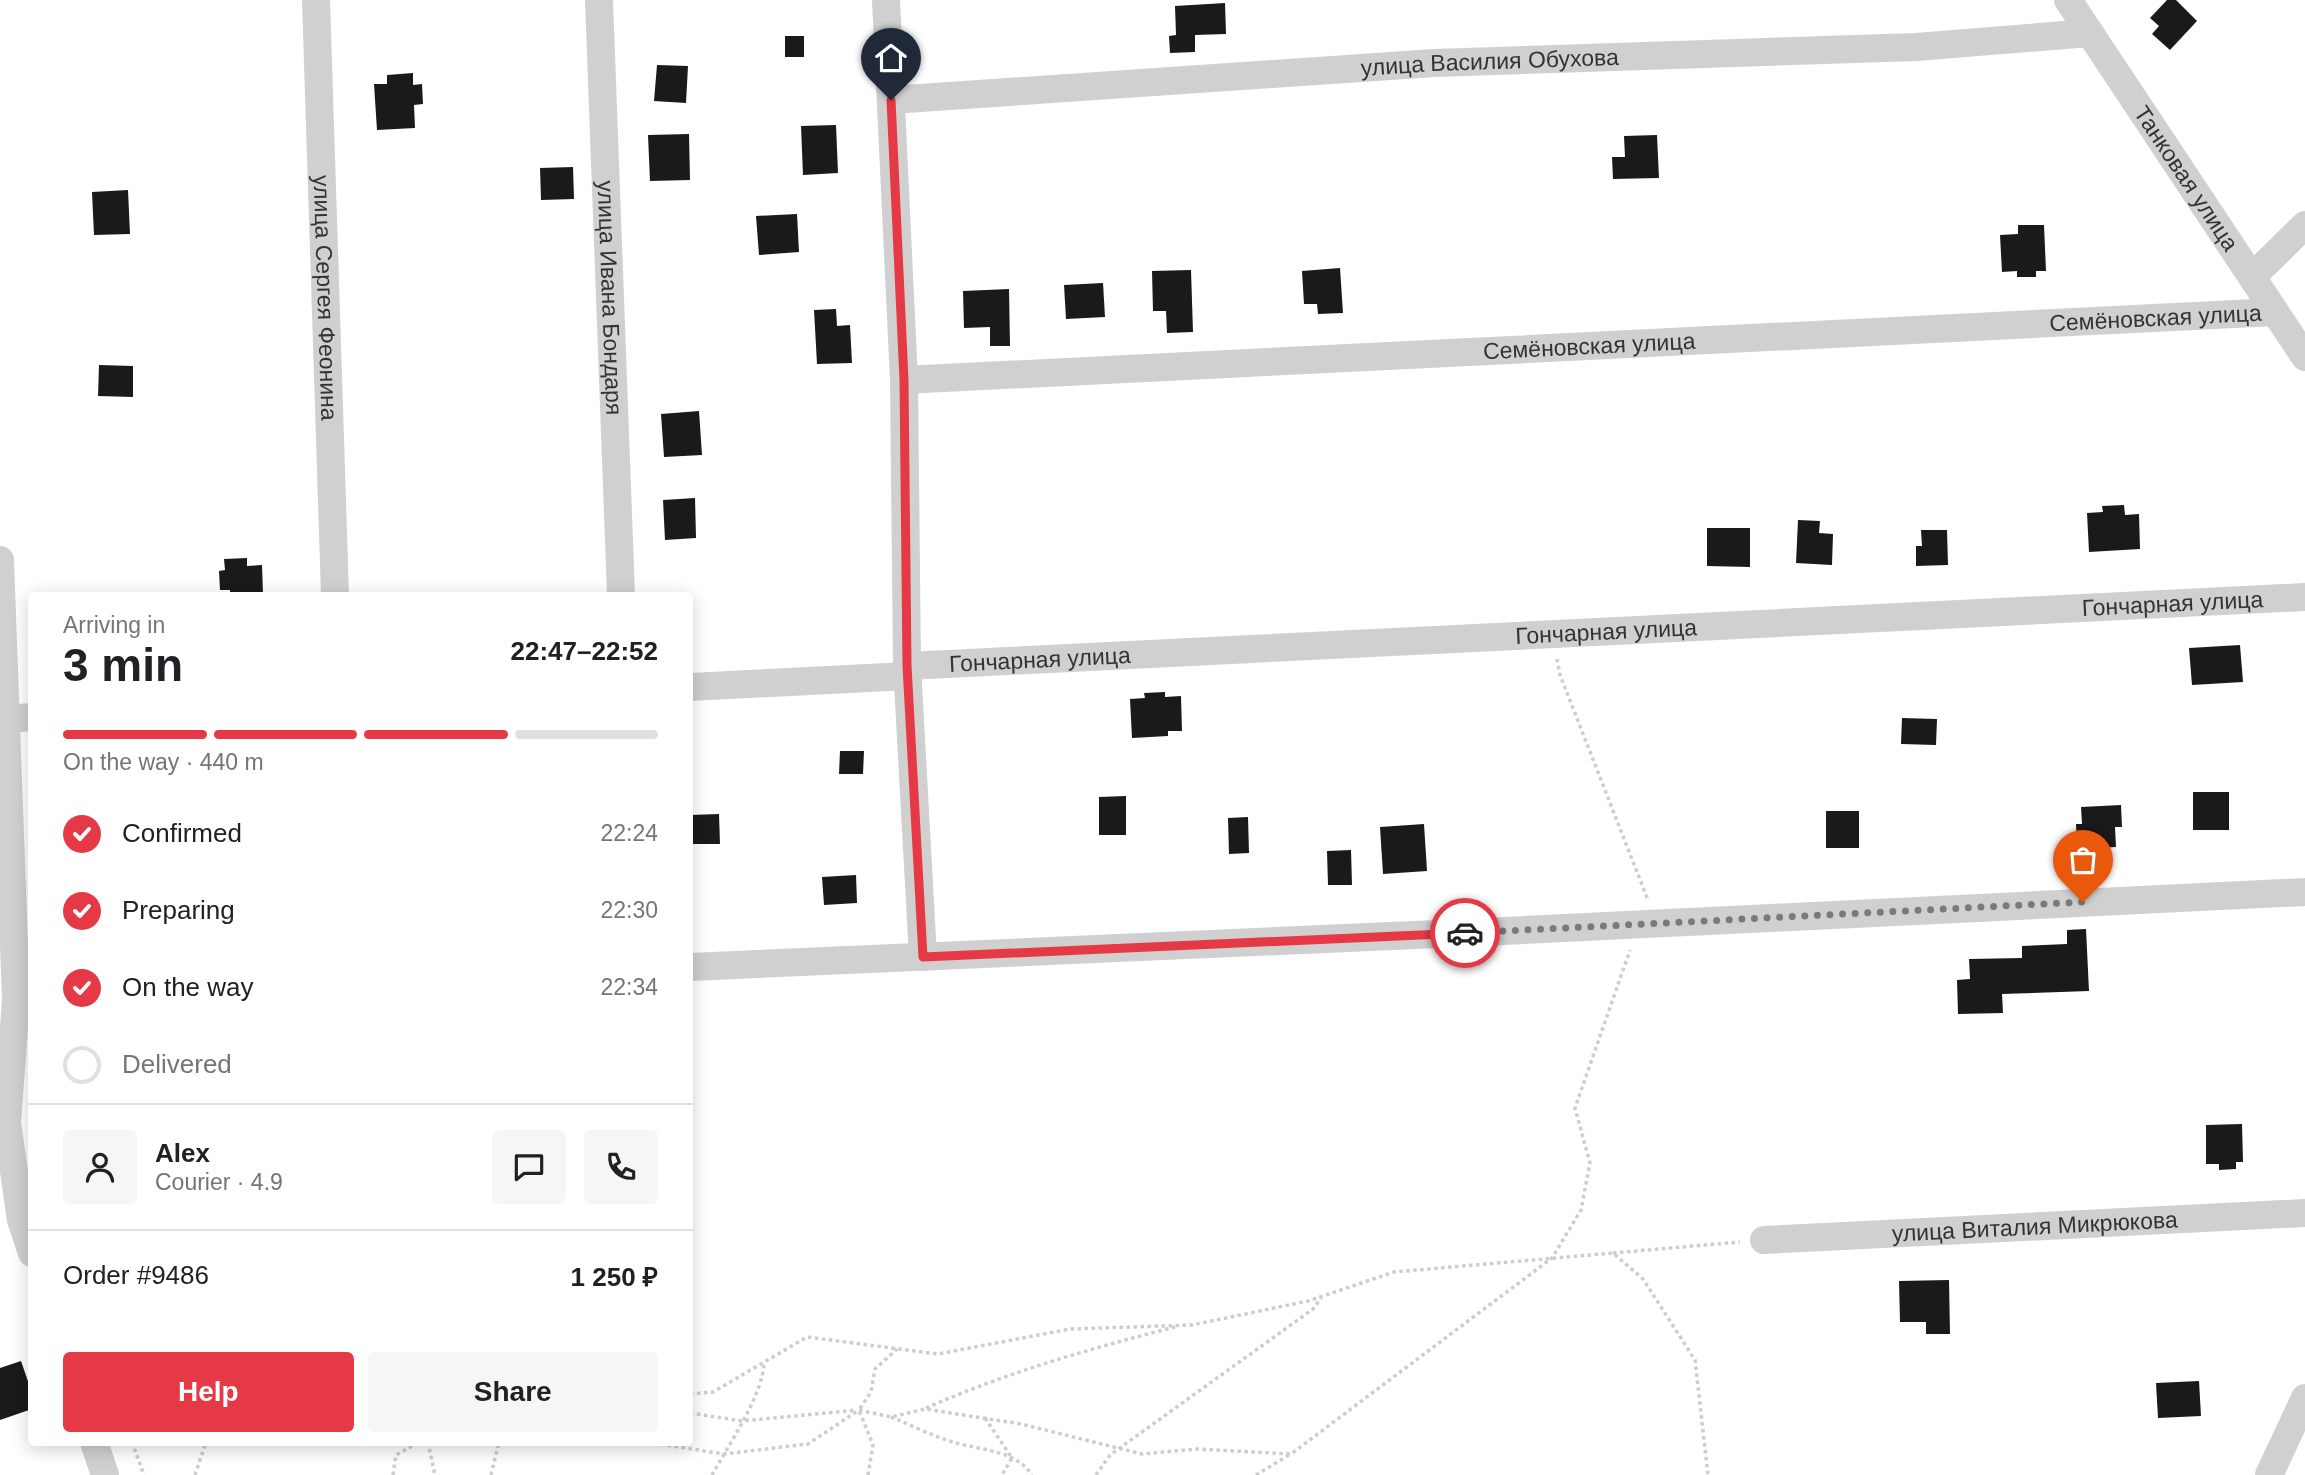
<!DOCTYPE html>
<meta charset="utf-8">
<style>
body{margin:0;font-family:Helvetica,sans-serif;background:#f6f6f6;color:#202124;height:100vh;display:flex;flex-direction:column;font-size:26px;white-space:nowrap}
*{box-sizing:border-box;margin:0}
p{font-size:23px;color:#757577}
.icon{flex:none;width:38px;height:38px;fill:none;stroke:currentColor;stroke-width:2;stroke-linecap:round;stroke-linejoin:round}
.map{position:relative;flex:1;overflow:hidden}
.drawer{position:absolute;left:28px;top:592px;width:665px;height:854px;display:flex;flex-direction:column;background:#fff;border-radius:7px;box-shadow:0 4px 18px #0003}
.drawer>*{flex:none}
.pin{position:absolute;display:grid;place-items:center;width:60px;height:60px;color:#fff;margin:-72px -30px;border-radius:50% 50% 50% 0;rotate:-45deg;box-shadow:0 0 7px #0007}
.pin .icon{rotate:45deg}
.courier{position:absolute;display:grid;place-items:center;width:70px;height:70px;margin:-35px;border:5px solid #e63946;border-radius:50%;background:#fff;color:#222;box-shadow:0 2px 9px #0007}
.headline em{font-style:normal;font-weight:800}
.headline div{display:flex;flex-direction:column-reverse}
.headline{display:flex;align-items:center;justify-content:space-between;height:119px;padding:0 35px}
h1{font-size:46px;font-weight:800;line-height:52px}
.bar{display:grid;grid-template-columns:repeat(4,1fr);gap:10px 7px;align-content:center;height:84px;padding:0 35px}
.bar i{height:9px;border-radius:5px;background:#e0e0e0}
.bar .current{background:#e63946}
.bar p{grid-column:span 4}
.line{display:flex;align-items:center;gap:18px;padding:0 35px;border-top:2px solid #e0e0e0}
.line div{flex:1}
.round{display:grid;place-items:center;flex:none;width:74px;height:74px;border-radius:7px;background:#f6f6f6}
ol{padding:0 35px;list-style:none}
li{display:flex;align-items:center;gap:21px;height:77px}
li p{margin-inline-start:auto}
li .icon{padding:7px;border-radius:50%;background:#e63946;color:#fff;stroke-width:4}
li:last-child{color:#757577}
li i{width:38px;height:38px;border:4px solid #e0e0e0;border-radius:50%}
.button{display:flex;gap:14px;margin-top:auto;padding:14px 35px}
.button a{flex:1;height:80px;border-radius:7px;background:#e63946;color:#fff;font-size:28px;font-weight:800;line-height:80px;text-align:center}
.button a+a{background:#f6f6f6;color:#202124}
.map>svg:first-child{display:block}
.building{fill:#1a1a1a}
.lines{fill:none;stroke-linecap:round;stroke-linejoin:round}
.path{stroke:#cdcdcd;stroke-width:3.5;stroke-dasharray:3.5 3.5;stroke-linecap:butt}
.minor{stroke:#d0d0d0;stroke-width:28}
.done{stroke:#7a7a7a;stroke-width:7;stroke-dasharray:0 12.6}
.route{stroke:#e63946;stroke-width:9}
.labels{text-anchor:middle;stroke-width:7;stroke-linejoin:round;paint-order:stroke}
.street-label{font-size:23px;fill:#333;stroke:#fff}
</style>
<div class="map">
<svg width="2305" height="1475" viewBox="0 0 2305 1475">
<rect width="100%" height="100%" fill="#fff"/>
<g class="building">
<path d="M 2167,0 L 2176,0 L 2197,21 L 2170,50 L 2152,34 L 2159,26 L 2150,18 Z"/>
<path d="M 1225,3 L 1226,34 L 1195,35 L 1195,52 L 1170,53 L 1169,36 L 1176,35 L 1175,6 Z"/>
<rect x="785" y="36" width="19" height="21"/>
<path d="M 657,65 L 688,66 L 686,103 L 654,101 Z"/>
<path d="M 413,73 L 413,85 L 422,84 L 423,104 L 414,105 L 415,128 L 377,130 L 374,84 L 387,84 L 387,75 Z"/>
<path d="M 836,125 L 838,173 L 803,175 L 801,126 Z"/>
<path d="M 689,134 L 690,180 L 650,181 L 648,135 Z"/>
<path d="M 1657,135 L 1659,178 L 1613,179 L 1612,157 L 1625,157 L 1624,136 Z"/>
<path d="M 573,167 L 574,199 L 541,200 L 540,168 Z"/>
<path d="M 128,190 L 130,234 L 94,235 L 92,192 Z"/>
<path d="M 797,214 L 799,252 L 759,255 L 756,216 Z"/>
<path d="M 2018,225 L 2044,225 L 2046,271 L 2036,271 L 2036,277 L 2017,277 L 2017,271 L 2002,272 L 2000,235 L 2018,234 Z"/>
<path d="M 1340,268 L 1343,313 L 1318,314 L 1317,304 L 1304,304 L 1302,271 Z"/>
<path d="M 1191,270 L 1193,332 L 1167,333 L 1166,311 L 1153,311 L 1152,271 Z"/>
<path d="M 1103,283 L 1105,317 L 1066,319 L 1064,285 Z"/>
<path d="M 1009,289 L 1010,346 L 990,346 L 990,327 L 964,328 L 963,291 Z"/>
<path d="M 836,309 L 837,326 L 850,325 L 852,363 L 817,364 L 814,310 Z"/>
<path d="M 99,365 L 133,366 L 133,397 L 98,396 Z"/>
<path d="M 699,411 L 702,455 L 664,457 L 661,414 Z"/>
<path d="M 695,498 L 696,538 L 665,540 L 663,500 Z"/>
<path d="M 2124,505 L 2125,515 L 2139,514 L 2140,549 L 2089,552 L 2087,513 L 2103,512 L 2102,506 Z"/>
<path d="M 1798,520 L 1820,521 L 1819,533 L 1833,534 L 1832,565 L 1796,563 Z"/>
<path d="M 1707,528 L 1750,528 L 1750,567 L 1707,566 Z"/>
<path d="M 1921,530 L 1947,530 L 1948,565 L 1916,566 L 1916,546 L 1922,546 Z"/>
<path d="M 247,558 L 247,566 L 262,565 L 263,594 L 230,595 L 230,590 L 220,590 L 219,571 L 225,570 L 224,559 Z"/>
<path d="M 2240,645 L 2243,682 L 2192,685 L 2189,648 Z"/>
<path d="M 1165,692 L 1165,697 L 1181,696 L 1182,731 L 1168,731 L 1168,736 L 1132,738 L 1130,699 L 1145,698 L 1144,693 Z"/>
<path d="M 1902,718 L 1937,719 L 1936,745 L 1901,744 Z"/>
<path d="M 840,751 L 864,751 L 863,774 L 839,774 Z"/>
<rect x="2193" y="792" width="36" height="38"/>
<path d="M 1126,796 L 1126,835 L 1099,835 L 1099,797 Z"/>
<path d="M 2121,805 L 2122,827 L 2115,827 L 2116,847 L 2077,849 L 2076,824 L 2082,824 L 2081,807 Z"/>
<rect x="1826" y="811" width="33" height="37"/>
<path d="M 719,814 L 720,844 L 690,844 L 690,815 Z"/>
<path d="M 1248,817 L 1249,853 L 1229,854 L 1228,818 Z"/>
<path d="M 1424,824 L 1427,871 L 1383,874 L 1380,827 Z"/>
<path d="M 1351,850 L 1352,885 L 1328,885 L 1327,851 Z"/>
<path d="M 856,875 L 857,903 L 824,905 L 822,877 Z"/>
<path d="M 2086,929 L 2089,991 L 2002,994 L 2003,1013 L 1958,1014 L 1957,980 L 1970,979 L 1969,959 L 2022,958 L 2022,946 L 2067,944 L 2067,930 Z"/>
<path d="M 2242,1124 L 2243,1162 L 2236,1162 L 2236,1169 L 2219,1170 L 2219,1164 L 2206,1164 L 2206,1125 Z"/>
<path d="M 1949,1280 L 1950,1334 L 1926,1334 L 1926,1322 L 1900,1322 L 1899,1281 Z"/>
<path d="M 21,1361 L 32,1393 L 32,1409 L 0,1420 L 0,1368 Z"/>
<path d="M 2199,1381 L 2201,1416 L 2158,1418 L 2156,1383 Z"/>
</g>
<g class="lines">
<g class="path">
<path d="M 1557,659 L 1560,675 L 1648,900"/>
<path d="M 1613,1253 L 1740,1242"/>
<path d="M 690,1394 L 713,1392 L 807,1337 L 938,1354 L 1070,1329 L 1192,1325 L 1308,1301 L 1394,1272 L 1613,1253 L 1643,1279 L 1695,1360 L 1708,1475"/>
<path d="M 926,1408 C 1009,1372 1088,1349 1175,1327"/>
<path d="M 690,1413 L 742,1421 L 857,1410"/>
<path d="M 891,1417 C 911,1425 932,1436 953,1442 C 979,1450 1016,1450 1032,1475"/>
<path d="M 985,1418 L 1012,1458 L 1002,1475"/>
<path d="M 132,1442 L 144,1475"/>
<path d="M 428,1442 L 435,1475"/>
<path d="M 647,1442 L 724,1454 L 808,1444 L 859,1410 L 891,1417 L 925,1409 L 1021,1424 L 1142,1454 L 1197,1449 L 1291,1454 L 1552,1258 L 1581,1210 L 1590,1163 L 1575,1108 L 1630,950"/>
<path d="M 195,1475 L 206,1442"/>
<path d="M 393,1475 L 396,1455 L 420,1442"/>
<path d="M 491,1475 L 499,1442"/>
<path d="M 712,1475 C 728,1446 763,1395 764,1363"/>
<path d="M 868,1475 L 873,1445 L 859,1410 L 871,1392 L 875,1369 L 897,1349"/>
<path d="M 1096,1475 L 1110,1455 L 1313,1309 L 1321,1298"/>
<path d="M 1256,1475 L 1289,1455"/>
</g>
<g class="minor">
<path id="s1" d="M 316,0 L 335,595"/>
<path id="s2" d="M 599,0 L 621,595"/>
<path d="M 886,0 L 904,380 L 907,666 L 923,957"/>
<path id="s3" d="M 2068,0 L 2305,357"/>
<path id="s4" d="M 891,100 L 1434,63 L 1916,47 L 2090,33"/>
<path d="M 2252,277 L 2305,225"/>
<path id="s5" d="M 904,380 L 2275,312"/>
<path d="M 0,560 L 16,1000 L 7,1123 L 21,1220 L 32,1253"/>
<path id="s6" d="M 907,666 L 2305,597"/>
<path d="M 690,687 L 908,676"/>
<path d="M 6,719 L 32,717"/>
<path d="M 690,967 L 1505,931 L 2305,892"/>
<path id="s7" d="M 1764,1240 L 2305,1213"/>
<path d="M 94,1442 L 105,1475"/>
<path d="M 2269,1475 L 2305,1398"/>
</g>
</g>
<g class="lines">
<path class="done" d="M 1465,933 L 2083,902"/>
<path class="route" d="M 891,100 L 904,380 L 907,666 L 923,957 L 1465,933"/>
</g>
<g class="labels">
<g class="street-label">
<text dy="8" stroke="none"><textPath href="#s4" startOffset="600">улица Василия Обухова</textPath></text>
<text dy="8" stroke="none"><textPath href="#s3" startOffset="214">Танковая улица</textPath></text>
<text dy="8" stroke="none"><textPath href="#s1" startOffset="298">улица Сергея Феонина</textPath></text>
<text dy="8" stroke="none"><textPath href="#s2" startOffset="298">улица Ивана Бондаря</textPath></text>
<text dy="8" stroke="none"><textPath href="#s5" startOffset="1253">Семёновская улица</textPath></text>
<text dy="8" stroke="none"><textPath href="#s5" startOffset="686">Семёновская улица</textPath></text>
<text dy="8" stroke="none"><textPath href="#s6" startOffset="1267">Гончарная улица</textPath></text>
<text dy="8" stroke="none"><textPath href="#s6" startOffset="700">Гончарная улица</textPath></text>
<text dy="8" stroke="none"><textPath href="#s6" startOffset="133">Гончарная улица</textPath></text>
<text dy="8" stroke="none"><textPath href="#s7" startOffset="271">улица Виталия Микрюкова</textPath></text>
</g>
</g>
</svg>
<div class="pin" style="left:2083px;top:902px;background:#ea580c"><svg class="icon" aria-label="bag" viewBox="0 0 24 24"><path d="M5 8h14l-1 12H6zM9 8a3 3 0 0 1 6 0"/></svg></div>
<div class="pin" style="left:891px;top:100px;background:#1f2937"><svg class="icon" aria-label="home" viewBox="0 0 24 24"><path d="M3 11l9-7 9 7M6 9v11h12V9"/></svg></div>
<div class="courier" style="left:1465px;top:933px"><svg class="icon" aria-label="car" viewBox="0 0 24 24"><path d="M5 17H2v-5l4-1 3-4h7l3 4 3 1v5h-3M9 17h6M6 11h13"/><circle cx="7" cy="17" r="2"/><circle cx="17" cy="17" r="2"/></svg></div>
<section class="drawer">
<div class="headline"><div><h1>3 min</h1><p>Arriving in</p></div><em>22:47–22:52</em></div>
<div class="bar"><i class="current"></i><i class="current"></i><i class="current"></i><i></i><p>On the way · 440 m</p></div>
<ol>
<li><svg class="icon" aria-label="check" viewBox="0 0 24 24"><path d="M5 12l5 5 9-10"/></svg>Confirmed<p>22:24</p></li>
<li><svg class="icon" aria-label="check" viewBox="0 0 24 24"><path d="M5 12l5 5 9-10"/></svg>Preparing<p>22:30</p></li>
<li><svg class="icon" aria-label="check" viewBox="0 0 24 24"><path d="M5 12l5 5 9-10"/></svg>On the way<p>22:34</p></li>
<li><i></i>Delivered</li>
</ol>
<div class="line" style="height:126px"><a class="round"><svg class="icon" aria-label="person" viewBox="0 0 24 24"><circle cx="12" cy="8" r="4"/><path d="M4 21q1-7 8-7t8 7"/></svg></a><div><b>Alex</b><p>Courier · 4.9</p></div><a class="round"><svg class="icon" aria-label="chat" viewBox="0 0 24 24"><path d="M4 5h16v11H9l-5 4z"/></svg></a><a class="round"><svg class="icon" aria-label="phone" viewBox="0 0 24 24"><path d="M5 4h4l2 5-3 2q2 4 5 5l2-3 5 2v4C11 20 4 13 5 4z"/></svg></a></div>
<div class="line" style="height:91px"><div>Order #9486</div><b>1 250 ₽</b></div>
<div class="button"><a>Help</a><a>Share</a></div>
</section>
</div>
